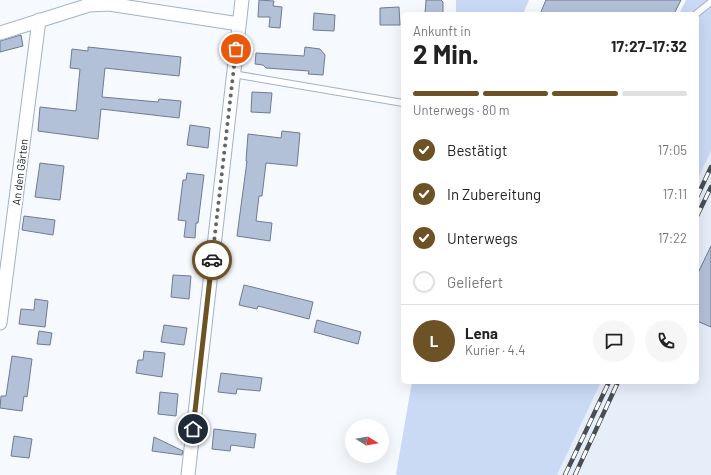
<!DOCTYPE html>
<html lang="de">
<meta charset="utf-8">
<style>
body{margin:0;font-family:Barlow,sans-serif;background:#f6f6f6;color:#222;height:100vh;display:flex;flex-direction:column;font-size:15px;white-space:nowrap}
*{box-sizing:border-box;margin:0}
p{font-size:13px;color:#767676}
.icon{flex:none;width:22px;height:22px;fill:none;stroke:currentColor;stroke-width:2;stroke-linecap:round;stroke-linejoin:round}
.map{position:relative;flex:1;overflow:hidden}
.sheet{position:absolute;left:401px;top:12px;width:298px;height:372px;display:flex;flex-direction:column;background:#fff;border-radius:6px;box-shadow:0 4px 16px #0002}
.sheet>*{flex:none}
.needle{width:26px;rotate:101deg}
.tools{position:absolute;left:345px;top:419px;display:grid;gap:8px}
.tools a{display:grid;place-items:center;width:44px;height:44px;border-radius:50%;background:#fff;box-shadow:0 4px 16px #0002;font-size:20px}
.pin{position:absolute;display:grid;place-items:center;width:34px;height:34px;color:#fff;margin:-17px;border:2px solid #fff;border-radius:50%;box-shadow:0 1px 4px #0007}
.courier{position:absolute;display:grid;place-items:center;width:40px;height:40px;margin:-20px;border:3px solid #6c5224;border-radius:50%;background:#fff;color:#222;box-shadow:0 1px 5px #0007}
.summary em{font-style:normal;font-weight:700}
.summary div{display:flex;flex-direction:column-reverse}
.summary{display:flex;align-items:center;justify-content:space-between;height:68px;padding:0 12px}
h1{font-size:26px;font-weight:700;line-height:30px}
.bar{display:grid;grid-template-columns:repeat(4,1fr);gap:6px 4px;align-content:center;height:48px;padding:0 12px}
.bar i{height:5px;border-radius:3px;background:#e0e0e0}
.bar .selected{background:#6c5224}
.bar p{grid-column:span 4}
.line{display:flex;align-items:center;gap:10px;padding:0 12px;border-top:1px solid #e0e0e0}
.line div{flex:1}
.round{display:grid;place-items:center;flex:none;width:42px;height:42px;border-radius:21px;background:#f6f6f6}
ol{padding:0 12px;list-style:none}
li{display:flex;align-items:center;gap:12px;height:44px}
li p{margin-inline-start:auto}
li .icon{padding:4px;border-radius:50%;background:#6c5224;color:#fff;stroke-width:4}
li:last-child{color:#767676}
li i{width:22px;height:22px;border:2px solid #e0e0e0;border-radius:50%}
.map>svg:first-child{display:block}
.built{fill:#e6eefa}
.green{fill:#cadaf5}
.building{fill:#b3c1d8;stroke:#6e7b91}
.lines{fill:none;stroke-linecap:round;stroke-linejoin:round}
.service-casing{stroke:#a3b1c8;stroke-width:8}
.minor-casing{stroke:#a3b1c8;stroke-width:15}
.service{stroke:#fff;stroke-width:6}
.minor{stroke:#fff;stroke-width:13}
.rail-casing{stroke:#494e55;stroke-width:4.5}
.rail{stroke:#fff;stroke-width:3;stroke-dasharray:9;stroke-linecap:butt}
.done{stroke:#61656c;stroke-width:4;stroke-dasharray:0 7.2}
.route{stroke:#6c5224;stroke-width:5}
.labels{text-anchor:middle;stroke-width:3.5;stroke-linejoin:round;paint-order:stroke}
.street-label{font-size:11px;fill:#11161e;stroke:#fff}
</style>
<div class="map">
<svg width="711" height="475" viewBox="0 0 711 475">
<rect width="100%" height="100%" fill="#f6f9fe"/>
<path class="built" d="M 711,151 L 711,475 L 557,475 L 601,382 L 697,382 L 697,181 Z"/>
<g class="green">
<path d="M 456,0 L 529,0 L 523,14 L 456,14 Z"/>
<path d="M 686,0 L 711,0 L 711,151 L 697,181 L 697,14 L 679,14 Z"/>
<path d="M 412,382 L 601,382 L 557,475 L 398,475 L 396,474 Z"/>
</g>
<g class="building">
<path d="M 259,0 L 274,1 L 273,6 L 282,7 L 280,28 L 269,27 L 270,17 L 258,17 Z"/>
<path d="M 426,0 L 441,0 L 443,2 L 443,14 L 425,14 Z"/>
<path d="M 546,0 L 681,0 L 674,14 L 540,14 Z"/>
<path d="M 399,7 L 400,25 L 380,25 L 380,8 Z"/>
<path d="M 314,13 L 335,15 L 334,31 L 313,30 Z"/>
<path d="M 21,35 L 23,46 L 0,52 L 0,41 Z"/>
<path d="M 88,47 L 181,57 L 179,76 L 105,68 L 102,97 L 158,102 L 159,99 L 181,101 L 179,118 L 101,109 L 98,139 L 38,131 L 40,107 L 76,111 L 80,69 L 70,68 L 72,49 L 88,51 Z"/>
<path d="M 305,47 L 320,49 L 325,55 L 323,75 L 308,74 L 309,71 L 266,68 L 263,65 L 255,64 L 256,53 L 304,56 Z"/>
<path d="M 252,92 L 272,93 L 270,113 L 251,112 Z"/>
<path d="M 190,125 L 210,128 L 208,148 L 187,145 Z"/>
<path d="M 282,131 L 300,133 L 297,166 L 266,163 L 262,196 L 259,196 L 256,221 L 272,223 L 270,241 L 237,236 L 247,161 L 246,161 L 248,134 L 281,138 Z"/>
<path d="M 40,163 L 64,166 L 60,200 L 35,197 Z"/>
<path d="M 187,173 L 204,175 L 198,223 L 196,223 L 195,238 L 184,237 L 186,221 L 178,220 L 183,180 L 186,180 Z"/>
<path d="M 24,216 L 55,220 L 53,235 L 22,230 Z"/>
<path d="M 711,246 L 711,327 L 697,321 L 697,275 Z"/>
<path d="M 173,275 L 191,276 L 189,299 L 171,297 Z"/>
<path d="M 244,285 L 313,302 L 309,319 L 258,306 L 257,309 L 239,305 Z"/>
<path d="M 35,299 L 48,301 L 45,327 L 19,324 L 21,309 L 34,310 Z"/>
<path d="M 317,320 L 361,332 L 358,344 L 314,332 Z"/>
<path d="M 164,325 L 187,328 L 184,345 L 161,342 Z"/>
<path d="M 39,331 L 52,333 L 50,345 L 37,344 Z"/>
<path d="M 144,351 L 165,353 L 162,377 L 136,373 L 138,360 L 143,360 Z"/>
<path d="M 12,356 L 32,359 L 27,397 L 24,396 L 22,411 L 0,408 L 1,396 L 6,396 Z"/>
<path d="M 221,373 L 262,378 L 260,391 L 237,389 L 236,394 L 218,392 Z"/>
<path d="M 160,392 L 178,394 L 176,416 L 158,414 Z"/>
<path d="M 214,429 L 256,434 L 254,448 L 231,445 L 230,451 L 212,449 Z"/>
<path d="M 14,436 L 32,439 L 29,458 L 11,456 Z"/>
<path d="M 154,437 L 183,451 L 182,455 L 152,451 Z"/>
</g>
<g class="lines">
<g class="service-casing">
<g id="service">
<path d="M 696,14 L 711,2"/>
<path d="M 233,74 L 403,103"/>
</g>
</g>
<g class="minor-casing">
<g id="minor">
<path d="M 0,33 L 89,5 L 109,4 L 239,24"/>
<path d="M 0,323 L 39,20"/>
<path d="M 188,475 L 242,0"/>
</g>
</g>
<use href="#service" class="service"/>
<use href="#minor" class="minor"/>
<g class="rail-casing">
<g id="rail">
<path d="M 697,197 L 711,167"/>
<path d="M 697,216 L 711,187"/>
<path d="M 565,475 L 609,382"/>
<path d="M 575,475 L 618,382"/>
</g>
</g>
<use href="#rail" class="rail"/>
</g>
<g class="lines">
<path class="done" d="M 212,260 L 236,49"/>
<path class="route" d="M 193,429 L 212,260"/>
</g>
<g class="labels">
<g class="street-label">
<text transform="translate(20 172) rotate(-83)" y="4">An den Gärten</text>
</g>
</g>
</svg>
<div class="tools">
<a><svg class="needle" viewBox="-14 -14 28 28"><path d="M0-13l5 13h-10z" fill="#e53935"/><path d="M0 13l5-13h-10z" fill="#767676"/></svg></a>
</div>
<div class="pin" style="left:236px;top:49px;background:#ea580c"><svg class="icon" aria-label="bag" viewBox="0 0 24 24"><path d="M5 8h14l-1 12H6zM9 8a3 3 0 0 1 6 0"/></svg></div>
<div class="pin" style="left:193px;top:429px;background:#1f2937"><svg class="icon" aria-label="home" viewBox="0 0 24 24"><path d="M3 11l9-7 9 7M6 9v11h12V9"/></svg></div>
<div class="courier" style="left:212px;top:260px"><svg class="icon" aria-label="car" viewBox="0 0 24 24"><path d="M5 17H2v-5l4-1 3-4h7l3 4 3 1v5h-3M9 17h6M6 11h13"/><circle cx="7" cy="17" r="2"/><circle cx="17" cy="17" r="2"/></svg></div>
<section class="sheet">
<div class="summary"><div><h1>2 Min.</h1><p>Ankunft in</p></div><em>17:27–17:32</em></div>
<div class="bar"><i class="selected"></i><i class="selected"></i><i class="selected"></i><i></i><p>Unterwegs · 80 m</p></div>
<ol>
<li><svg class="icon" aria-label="check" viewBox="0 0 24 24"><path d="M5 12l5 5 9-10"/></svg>Bestätigt<p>17:05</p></li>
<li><svg class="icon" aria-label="check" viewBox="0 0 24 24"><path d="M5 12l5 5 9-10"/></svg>In Zubereitung<p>17:11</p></li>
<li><svg class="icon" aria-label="check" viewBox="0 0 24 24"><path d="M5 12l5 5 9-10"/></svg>Unterwegs<p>17:22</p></li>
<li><i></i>Geliefert</li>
</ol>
<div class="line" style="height:72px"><b class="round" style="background:#6c5224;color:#fff">L</b><div><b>Lena</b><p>Kurier · 4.4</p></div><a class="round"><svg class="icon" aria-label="chat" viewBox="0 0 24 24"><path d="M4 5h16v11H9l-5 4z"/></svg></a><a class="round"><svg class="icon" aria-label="phone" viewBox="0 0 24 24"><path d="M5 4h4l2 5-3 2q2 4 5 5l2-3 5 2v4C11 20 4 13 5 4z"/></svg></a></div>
</section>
</div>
